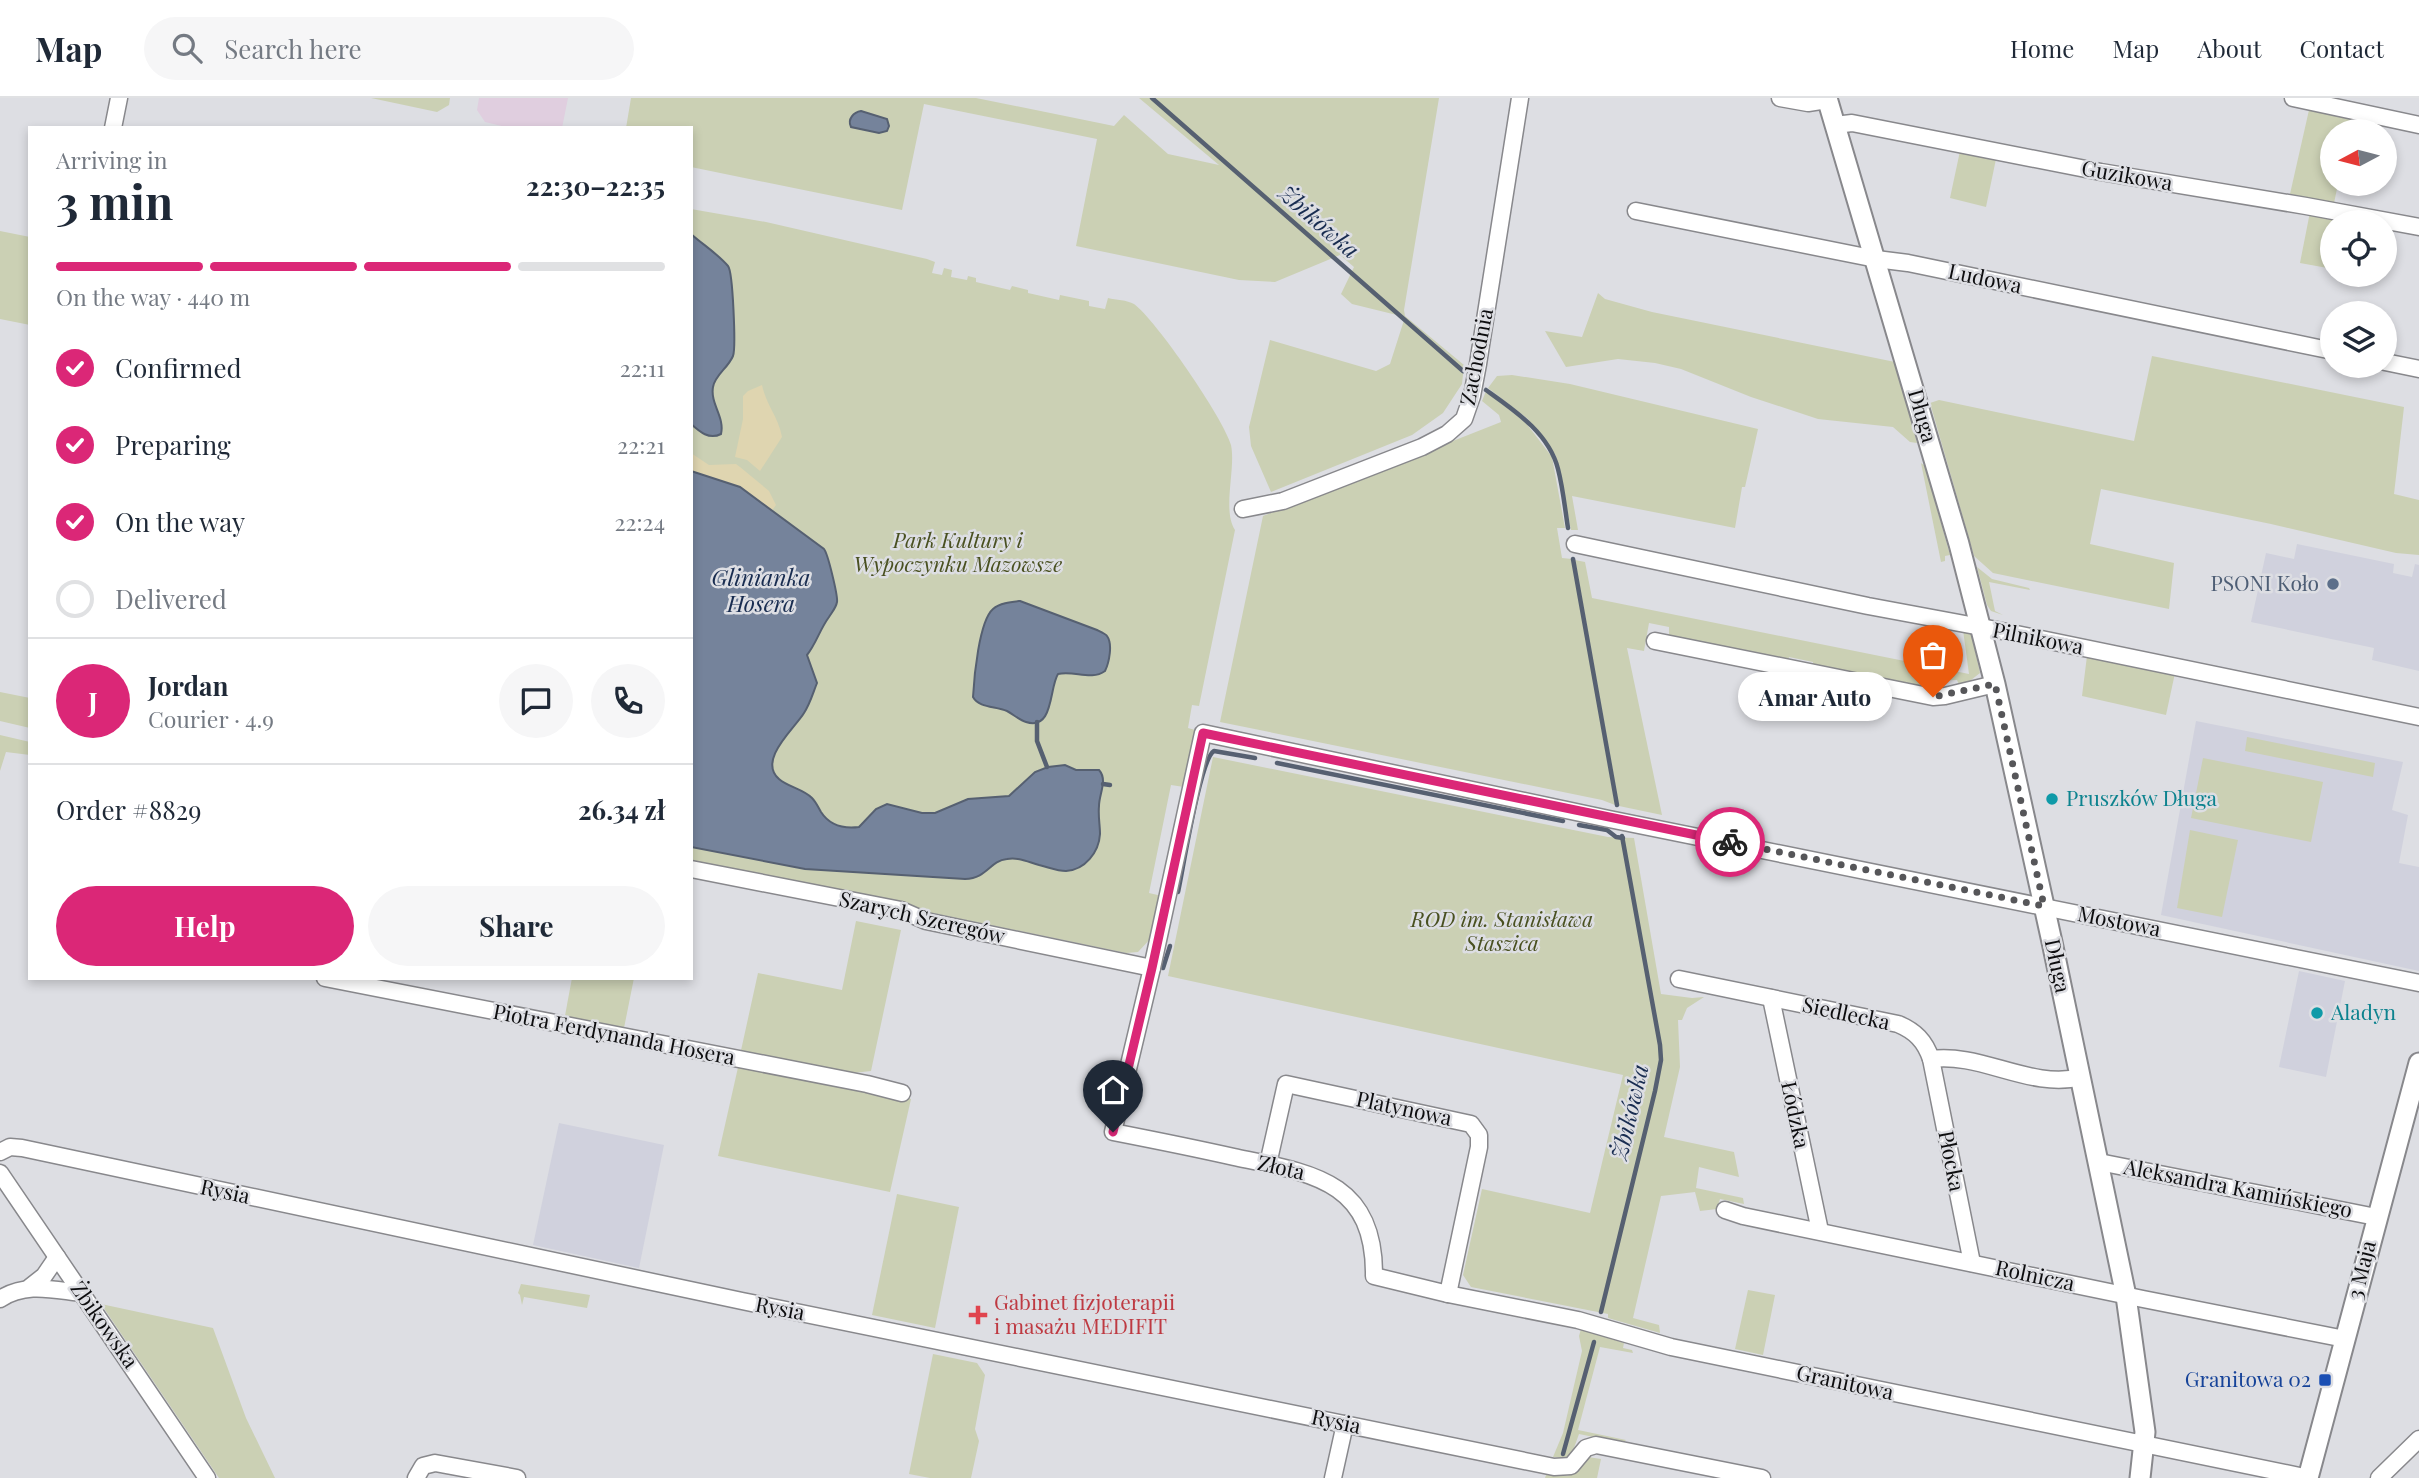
<!DOCTYPE html>
<meta charset="utf-8">
<style>
body{margin:0;font-family:"Playfair Display",serif;background:#f6f6f7;color:#1f2937;height:100vh;display:flex;flex-direction:column;font-size:26px;white-space:nowrap}
*{box-sizing:border-box;margin:0}
p{font-size:23px;color:#747a83}
.icon{flex:none;width:38px;height:38px;fill:none;stroke:currentColor;stroke-width:2;stroke-linecap:round;stroke-linejoin:round}
.map{position:relative;flex:1;overflow:hidden}
.panel{position:absolute;left:28px;top:28px;width:665px;height:854px;display:flex;flex-direction:column;background:#fff;border-radius:0px;box-shadow:0 4px 10px #0003}
.panel>*{flex:none}
.needle{width:46px;rotate:263deg}
.tools{position:absolute;left:2320px;top:21px;display:grid;gap:14px}
.tools a{display:grid;place-items:center;width:77px;height:77px;border-radius:50%;background:#fff;box-shadow:0 4px 10px #0003;font-size:35px}
.pin{position:absolute;display:grid;place-items:center;width:60px;height:60px;color:#fff;margin:-72px -30px;border-radius:50% 50% 50% 0;rotate:-45deg;box-shadow:0 0 7px #0007}
.pin .icon{rotate:45deg}
.courier{position:absolute;display:grid;place-items:center;width:70px;height:70px;margin:-35px;border:5px solid #db2777;border-radius:50%;background:#fff;color:#222;box-shadow:0 2px 9px #0007}
.bubble{position:absolute;height:49px;border-radius:24px;background:#fff;box-shadow:0 4px 10px #0003;font-size:23px;font-weight:700;line-height:49px;text-align:center}
.headline em{font-style:normal;font-weight:700}
.headline div{display:flex;flex-direction:column-reverse}
.headline{display:flex;align-items:center;justify-content:space-between;height:119px;padding:0 28px}
h1{font-size:46px;font-weight:700;line-height:52px}
.bar{display:grid;grid-template-columns:repeat(4,1fr);gap:10px 7px;align-content:center;height:84px;padding:0 28px}
.bar i{height:9px;border-radius:5px;background:#e0e1e3}
.bar .selected{background:#db2777}
.bar p{grid-column:span 4}
.line{display:flex;align-items:center;gap:18px;padding:0 28px;border-top:2px solid #e0e1e3}
.line div{flex:1}
.round{display:grid;place-items:center;flex:none;width:74px;height:74px;border-radius:37px;background:#f6f6f7}
ol{padding:0 28px;list-style:none}
li{display:flex;align-items:center;gap:21px;height:77px}
li p{margin-inline-start:auto}
li .icon{padding:7px;border-radius:50%;background:#db2777;color:#fff;stroke-width:4}
li:last-child{color:#747a83}
li i{width:38px;height:38px;border:4px solid #e0e1e3;border-radius:50%}
.action{display:flex;gap:14px;margin-top:auto;padding:14px 28px}
.action a{flex:1;height:80px;border-radius:42px;background:#db2777;color:#fff;font-size:28px;font-weight:700;line-height:80px;text-align:center}
.action a+a{background:#f6f6f7;color:#1f2937}
header{display:flex;align-items:center;gap:42px;box-sizing:border-box;height:98px;padding:0 35px;background:#fff;border-bottom:2px solid #e0e1e3}
header strong{font-size:33px}
nav{display:flex;gap:38px;margin-inline-start:auto;font-size:24px}
.search{width:490px;height:63px;background:#f6f6f7;display:flex;align-items:center;gap:18px;box-sizing:border-box;padding:0 24px;border-radius:38px;color:#747a83;font-size:26px}
.map>svg:first-child{display:block}
.built{fill:#d0d1dd}
.industrial{fill:#e0cedf}
.green{fill:#cbd0b4}
.sand{fill:#dfd5b0}
.water{fill:#75839b;stroke:#566071;stroke-width:2}
.lines{fill:none;stroke-linecap:round;stroke-linejoin:round}
.stream{stroke:#566071;stroke-width:4.5}
.minor-casing{stroke:#88888c;stroke-width:19}
.tertiary-casing{stroke:#88888c;stroke-width:23}
.minor{stroke:#fff;stroke-width:16}
.tertiary{stroke:#fff;stroke-width:19}
.done{stroke:#565659;stroke-width:7;stroke-dasharray:0 12.6}
.route{stroke:#db2777;stroke-width:9}
.service-dot{fill:#5c6f8a;stroke:#dddee3;stroke-width:2.5}
.culture-dot{fill:#0f9aa8;stroke:#dddee3;stroke-width:2.5}
.health-dot{fill:#e0444e;stroke:#dddee3;stroke-width:2.5}
.transit-dot{fill:#1a4fb4;stroke:#dddee3;stroke-width:2.5}
.labels{text-anchor:middle;stroke-width:5;stroke-linejoin:round;paint-order:stroke}
.street-label{font-size:21px;fill:#0d0d0f;stroke:#dddee3}
.park-label{font-size:21px;font-style:italic;fill:#495020;stroke:#dddee3}
.service-label{font-size:21px;fill:#4e5e75;stroke:#dddee3;text-anchor:end}
.culture-label{font-size:21px;fill:#0d838f;stroke:#dddee3;text-anchor:start}
.health-label{font-size:21px;fill:#be3a42;stroke:#dddee3;text-anchor:start}
.transit-label{font-size:21px;fill:#164399;stroke:#dddee3;text-anchor:end}
.water-label{font-size:23px;font-style:italic;fill:#182c50;stroke:#dddee3}
</style>
<header>
<strong>Map</strong>
<div class="search"><svg class="icon" aria-label="search" viewBox="0 0 24 24"><circle cx="10" cy="10" r="6"/><path d="M15 15l6 6"/></svg>Search here</div>
<nav><a>Home</a><a>Map</a><a>About</a><a>Contact</a></nav>
</header>
<div class="map">
<svg width="2419" height="1380" viewBox="0 0 2419 1380">
<rect width="100%" height="100%" fill="#dddee3"/>
<g class="built">
<path d="M 2297,446 L 2394,466 L 2393,475 L 2412,479 L 2415,466 L 2419,467 L 2419,573 L 2372,562 L 2374,550 L 2251,524 L 2266,455 L 2294,461 Z"/>
<path d="M 2196,623 L 2403,664 L 2392,712 L 2408,717 L 2399,765 L 2419,769 L 2419,873 L 2161,817 Z"/>
<path d="M 2299,873 L 2345,883 L 2326,979 L 2279,969 Z"/>
<path d="M 559,1025 L 664,1047 L 639,1170 L 533,1147 Z"/>
</g>
<path class="industrial" d="M 479,0 L 568,0 L 562,30 L 510,30 L 485,24 L 477,12 Z"/>
<g class="green">
<path d="M 371,0 L 450,0 L 449,7 L 437,14 Z"/>
<path d="M 631,0 L 976,0 L 1114,28 L 1124,17 L 1168,56 L 1219,67 L 1139,0 L 1439,0 L 1404,212 L 1405,218 L 1464,267 L 1462,286 L 1443,315 L 1412,337 L 1271,394 L 1251,348 L 1249,329 L 1270,242 L 1376,273 L 1390,266 L 1405,219 L 1352,206 L 1341,196 L 1354,169 L 1340,157 L 1275,184 L 1239,182 L 1076,148 L 1097,41 L 924,6 L 902,112 L 691,69 L 691,30 L 626,30 Z"/>
<path d="M 2309,12 L 2353,22 L 2350,33 L 2333,33 L 2333,86 L 2338,86 L 2334,105 L 2290,96 Z"/>
<path d="M 1960,53 L 1996,61 L 1986,109 L 1950,100 Z"/>
<path d="M 691,111 L 766,124 L 927,161 L 935,164 L 932,175 L 942,177 L 944,170 L 952,172 L 951,179 L 967,182 L 968,178 L 976,180 L 976,184 L 1010,192 L 1012,188 L 1028,192 L 1028,195 L 1059,202 L 1060,197 L 1089,203 L 1089,208 L 1105,211 L 1108,200 C 1116,202 1127,202 1134,206 C 1156,222 1224,321 1231,347 C 1236,371 1222,412 1235,432 L 1199,608 L 1192,607 L 1188,630 L 1195,632 L 1184,689 L 1171,687 L 1149,795 L 1162,798 L 1152,839 L 1138,854 L 1126,855 L 691,765 Z"/>
<path d="M 2310,114 L 2362,124 L 2333,124 L 2333,171 L 2300,165 Z"/>
<path d="M 0,133 L 30,139 L 30,227 L 0,221 Z"/>
<path d="M 1598,195 L 1605,201 L 1652,214 L 1895,264 L 1917,345 L 1910,344 L 1893,329 L 1818,321 L 1751,299 L 1681,271 L 1655,265 L 1618,261 L 1566,269 L 1545,233 L 1582,239 Z"/>
<path d="M 2152,258 L 2404,309 L 2394,396 L 2419,402 L 2419,457 L 2396,455 L 2271,426 L 2101,391 L 2090,446 L 2174,465 L 2169,511 L 1993,475 L 1974,458 L 1930,305 L 1939,302 L 2134,343 Z"/>
<path d="M 1512,277 L 1570,286 L 1758,331 L 1745,389 L 1742,389 L 1735,430 L 1572,398 L 1578,432 L 1571,432 L 1556,358 L 1528,321 L 1488,290 L 1497,278 Z"/>
<path d="M 1486,293 L 1526,325 L 1552,359 L 1565,430 L 1557,430 L 1562,460 L 1572,461 L 1615,707 L 1602,702 L 1220,624 L 1263,418 L 1501,324 L 1499,317 L 1482,303 Z"/>
<path d="M 1921,365 L 1925,368 L 1950,457 L 1945,458 L 1945,463 L 1941,464 Z"/>
<path d="M 1575,462 L 1585,464 L 1592,500 L 1969,576 L 1963,532 L 1971,534 L 1980,575 L 1971,582 L 1971,587 L 1960,589 L 1957,582 L 1933,583 L 1930,593 L 1813,570 L 1813,564 L 1789,559 L 1788,565 L 1669,539 L 1669,529 L 1649,525 L 1644,553 L 1627,550 L 1662,717 L 1619,708 Z"/>
<path d="M 1977,469 L 1992,481 L 2029,490 L 2030,492 L 1989,484 L 1995,513 L 2003,517 L 1991,513 L 1987,507 Z"/>
<path d="M 2087,558 L 2175,575 L 2166,617 L 2082,598 Z"/>
<path d="M 0,594 L 30,600 L 30,630 L 0,623 Z"/>
<path d="M 0,637 L 30,644 L 30,657 L 6,654 L 0,673 Z"/>
<path d="M 2247,639 L 2375,665 L 2373,679 L 2245,653 Z"/>
<path d="M 1213,659 L 1608,739 L 1634,740 L 1661,896 L 1692,900 L 1704,899 L 1687,910 L 1682,922 L 1678,922 L 1680,969 L 1664,1039 L 1734,1054 L 1739,1079 L 1699,1069 L 1696,1090 L 1743,1100 L 1744,1106 L 1720,1101 L 1717,1111 L 1700,1113 L 1695,1094 L 1661,1098 L 1633,1220 L 1659,1227 L 1660,1235 L 1608,1220 L 1608,1216 L 1471,1189 L 1463,1177 L 1482,1091 L 1590,1115 L 1623,977 L 1168,878 Z"/>
<path d="M 2203,660 L 2323,684 L 2311,744 L 2191,720 Z"/>
<path d="M 2190,732 L 2238,742 L 2222,819 L 2177,810 Z"/>
<path d="M 856,823 L 901,832 L 871,973 L 844,976 L 740,957 L 758,875 L 842,892 Z"/>
<path d="M 572,880 L 634,880 L 623,935 L 564,923 Z"/>
<path d="M 739,965 L 911,1001 L 890,1094 L 718,1058 Z"/>
<path d="M 897,1096 L 959,1109 L 935,1230 L 872,1217 Z"/>
<path d="M 521,1186 L 590,1197 L 587,1210 L 524,1199 L 522,1207 L 520,1197 L 518,1195 Z"/>
<path d="M 1748,1192 L 1775,1197 L 1763,1257 L 1735,1251 Z"/>
<path d="M 101,1206 L 213,1230 L 246,1320 L 275,1380 L 219,1380 Z"/>
<path d="M 1581,1231 L 1624,1245 L 1623,1250 L 1632,1252 L 1633,1255 L 1600,1249 L 1578,1332 L 1626,1342 L 1623,1345 L 1579,1336 L 1570,1361 L 1553,1359 L 1563,1335 L 1582,1253 L 1579,1238 Z"/>
<path d="M 933,1256 L 977,1265 L 985,1277 L 975,1331 L 979,1343 L 971,1380 L 930,1380 L 909,1376 Z"/>
<path d="M 1588,1359 L 1601,1361 L 1597,1380 L 1545,1380 L 1547,1374 L 1567,1378 L 1578,1374 Z"/>
</g>
<g class="sand">
<path d="M 762,287 C 766,307 778,318 782,339 L 760,373 L 747,362 L 735,359 L 743,321 L 743,298 L 748,293 Z"/>
<path d="M 691,355 L 709,367 L 736,366 L 740,369 L 769,393 L 776,407 L 771,414 L 735,387 L 691,373 Z"/>
</g>
<g class="water">
<path d="M 861,13 L 887,21 L 889,28 L 887,33 L 879,35 L 851,29 C 847,21 854,14 861,13 Z"/>
<path d="M 691,136 C 702,146 718,156 728,168 C 733,174 736,250 733,258 C 728,270 715,277 713,289 C 710,306 725,319 721,336 C 709,342 700,334 691,326 Z"/>
<path d="M 691,373 L 740,389 L 824,451 C 828,456 838,498 837,504 C 836,510 832,514 829,519 C 820,531 816,546 807,557 L 817,585 C 813,595 810,606 804,615 C 795,630 757,662 779,681 C 788,689 803,691 812,700 C 816,704 818,709 821,714 C 830,728 843,731 859,729 L 876,711 L 887,706 L 922,715 L 935,715 L 968,701 L 1009,698 L 1035,674 L 1048,669 L 1065,667 L 1076,672 L 1099,672 C 1108,682 1099,696 1099,708 C 1098,718 1100,727 1100,736 C 1099,754 1085,772 1066,773 C 1057,773 1048,769 1039,767 C 1028,764 1019,759 1007,761 C 989,763 988,780 965,781 L 805,771 L 691,749 Z"/>
<path d="M 1020,503 L 1097,532 C 1099,533 1106,536 1107,538 C 1113,546 1109,565 1105,573 C 1091,583 1074,572 1058,576 C 1049,590 1054,633 1026,624 C 1019,622 1013,616 1007,613 C 995,608 979,610 973,599 C 974,580 979,523 993,511 C 1000,505 1011,504 1020,503 Z"/>
</g>
<g class="lines">
<g class="stream">
<path d="M 1152,0 L 1463,273"/>
<path d="M 1486,292 C 1514,312 1549,335 1558,371 C 1563,390 1565,411 1568,430"/>
<path d="M 1573,461 L 1617,707"/>
<path d="M 1037,624 L 1037,643 L 1047,669"/>
<path d="M 1277,665 L 1563,723"/>
<path d="M 1103,686 L 1110,687"/>
<path d="M 1579,727 L 1607,732 L 1616,739 L 1623,740"/>
<path d="M 1178,794 C 1183,772 1200,661 1214,653 L 1255,660"/>
<path d="M 1163,870 L 1170,848"/>
<path d="M 1601,1214 L 1655,993 L 1661,962 L 1660,947 L 1622,738"/>
<path d="M 1563,1356 L 1594,1244"/>
</g>
<g class="minor-casing">
<g id="minor">
<path d="M 1780,0 L 1808,5 L 1827,2"/>
<path d="M 2293,0 L 2419,27"/>
<path d="M 1835,27 L 1852,25 L 2101,74 L 2306,108 L 2419,129"/>
<path d="M 113,30 L 119,0"/>
<path d="M 1636,113 L 1876,161 L 1908,165 L 2333,253"/>
<path d="M 2385,264 L 2419,271"/>
<path d="M 1243,411 L 1283,403 L 1422,349 L 1447,336 L 1464,321 L 1472,298 L 1478,266 L 1520,0"/>
<path d="M 1575,446 L 1868,508 L 1997,532 L 2419,619"/>
<path d="M 1655,543 L 1933,599 L 1945,598 L 1995,586"/>
<path d="M 691,771 L 901,812 L 926,823 L 1152,870"/>
<path d="M 325,880 L 867,986 L 902,995"/>
<path d="M 1679,881 L 1898,926 C 1915,933 1925,943 1931,961 C 1981,954 2031,992 2081,979"/>
<path d="M 1771,900 L 1820,1133"/>
<path d="M 1931,961 L 1972,1165"/>
<path d="M 0,1054 L 10,1049 L 22,1050 L 742,1203 L 1554,1369 L 1571,1368 L 1586,1350 L 1596,1347 L 1762,1380"/>
<path d="M 2099,1064 L 2376,1119"/>
<path d="M 1268,1066 L 1286,986 L 1471,1026 L 1479,1037 L 1479,1049 L 1448,1196"/>
<path d="M 0,1075 L 207,1380"/>
<path d="M 1725,1112 L 1743,1118 L 2143,1201 L 2345,1241"/>
<path d="M 30,1189 L 44,1178 L 57,1159"/>
<path d="M 0,1201 C 26,1184 53,1192 82,1195"/>
<path d="M 416,1380 L 423,1368 L 435,1365 L 517,1380"/>
<path d="M 1333,1380 L 1345,1326"/>
<path d="M 2309,1380 L 1671,1249 L 1578,1222 L 1448,1196 L 1374,1178 C 1375,1082 1311,1075 1234,1059 C 1194,1050 1154,1042 1113,1034 L 1152,870 L 1203,635 L 1609,721 L 2419,885"/>
<path d="M 2379,1380 L 2419,1341"/>
</g>
</g>
<g class="tertiary-casing">
<g id="tertiary">
<path d="M 1827,0 L 1959,446 L 1995,586 L 2052,844 L 2126,1198 L 2145,1334 L 2140,1380"/>
<path d="M 2308,1380 L 2419,965"/>
</g>
</g>
<use href="#minor" class="minor"/>
<use href="#tertiary" class="tertiary"/>
</g>
<g class="lines">
<path class="done" d="M 1730,744 L 2044,808 L 1995,586 L 1933,599"/>
<path class="route" d="M 1113,1034 L 1152,870 L 1203,635 L 1730,744"/>
</g>
<circle class="service-dot" cx="2333" cy="486" r="7"/>
<g class="culture-dot">
<circle cx="2052" cy="701" r="7"/>
<circle cx="2317" cy="915" r="7"/>
</g>
<path class="health-dot" d="M974.5 1206.5h7v7h7v7h-7v7h-7v-7h-7v-7h7z"/>
<rect class="transit-dot" x="2318" y="1275" width="14" height="14" rx="3.5"/>
<g class="labels">
<g class="street-label">
<text transform="translate(2127 78) rotate(10)" y="7">Guzikowa</text>
<text transform="translate(1985 181) rotate(12)" y="7">Ludowa</text>
<text transform="translate(1477 259) rotate(-79)" y="7">Zachodnia</text>
<text transform="translate(1922 318) rotate(74)" y="7">Długa</text>
<text transform="translate(2038 541) rotate(11)" y="7">Pilnikowa</text>
<text transform="translate(922 820) rotate(13)" y="7">Szarych Szeregów</text>
<text transform="translate(2119 824) rotate(11)" y="7">Mostowa</text>
<text transform="translate(2057 868) rotate(78)" y="7">Długa</text>
<text transform="translate(1846 916) rotate(12)" y="7">Siedlecka</text>
<text transform="translate(614 937) rotate(11)" y="7">Piotra Ferdynanda Hosera</text>
<text transform="translate(1404 1011) rotate(12)" y="7">Platynowa</text>
<text transform="translate(1795 1017) rotate(78)" y="7">Łódzka</text>
<text transform="translate(1951 1063) rotate(79)" y="7">Płocka</text>
<text transform="translate(1281 1070) rotate(13)" y="7">Złota</text>
<text transform="translate(2238 1091) rotate(11)" y="7">Aleksandra Kamińskiego</text>
<text transform="translate(225 1094) rotate(12)" y="7">Rysia</text>
<text transform="translate(2362 1172) rotate(-76)" y="7">3 Maja</text>
<text transform="translate(2035 1178) rotate(12)" y="7">Rolnicza</text>
<text transform="translate(780 1211) rotate(11)" y="7">Rysia</text>
<text transform="translate(104 1227) rotate(55)" y="7">Żbikowska</text>
<text transform="translate(1845 1285) rotate(12)" y="7">Granitowa</text>
<text transform="translate(1336 1324) rotate(12)" y="7">Rysia</text>
</g>
<g class="park-label">
<text x="958" y="450">Park Kultury i<tspan x="958" dy="24">Wypoczynku Mazowsze</tspan></text>
<text x="1502" y="829">ROD im. Stanisława<tspan x="1502" dy="24">Staszica</tspan></text>
</g>
<g class="service-label">
<text x="2319" y="493">PSONI Koło</text>
</g>
<g class="culture-label">
<text x="2066" y="708">Pruszków Długa</text>
<text x="2331" y="922">Aladyn</text>
</g>
<g class="health-label">
<text x="994" y="1212">Gabinet fizjoterapii<tspan x="994" dy="24">i masażu MEDIFIT</tspan></text>
</g>
<g class="transit-label">
<text x="2311" y="1289">Granitowa 02</text>
</g>
<g class="water-label">
<text transform="translate(1319 124) rotate(41)" y="8">Żbikówka</text>
<text x="761" y="488">Glinianka<tspan x="761" dy="26">Hosera</tspan></text>
<text transform="translate(1630 1014) rotate(-77)" y="8">Żbikówka</text>
</g>
</g>
</svg>
<div class="tools">
<a><svg class="needle" viewBox="-14 -14 28 28"><path d="M0-13l5 13h-10z" fill="#e53935"/><path d="M0 13l5-13h-10z" fill="#747a83"/></svg></a>
<a><svg class="icon" aria-label="locate" viewBox="0 0 24 24"><circle cx="12" cy="12" r="6"/><path d="M12 2v4M12 18v4M2 12h4M18 12h4"/></svg></a>
<a><svg class="icon" aria-label="layers" viewBox="0 0 24 24"><path d="M12 4l9 5-9 5-9-5zM3 14l9 5 9-5"/></svg></a>
</div>
<div class="pin" style="left:1933px;top:599px;background:#ea580c"><svg class="icon" aria-label="bag" viewBox="0 0 24 24"><path d="M5 8h14l-1 12H6zM9 8a3 3 0 0 1 6 0"/></svg></div>
<div class="pin" style="left:1113px;top:1034px;background:#1f2937"><svg class="icon" aria-label="home" viewBox="0 0 24 24"><path d="M3 11l9-7 9 7M6 9v11h12V9"/></svg></div>
<div class="courier" style="left:1730px;top:744px"><svg class="icon" aria-label="bike" viewBox="0 0 24 24"><circle cx="6" cy="16" r="4"/><circle cx="18" cy="16" r="4"/><path d="M6 16l4-8h5l3 8M10 8l3 8H6M13 5h3"/></svg></div>
<div class="bubble" style="left:1738px;top:574px;width:154px">Amar Auto</div>
<section class="panel">
<div class="headline"><div><h1>3 min</h1><p>Arriving in</p></div><em>22:30–22:35</em></div>
<div class="bar"><i class="selected"></i><i class="selected"></i><i class="selected"></i><i></i><p>On the way · 440 m</p></div>
<ol>
<li><svg class="icon" aria-label="check" viewBox="0 0 24 24"><path d="M5 12l5 5 9-10"/></svg>Confirmed<p>22:11</p></li>
<li><svg class="icon" aria-label="check" viewBox="0 0 24 24"><path d="M5 12l5 5 9-10"/></svg>Preparing<p>22:21</p></li>
<li><svg class="icon" aria-label="check" viewBox="0 0 24 24"><path d="M5 12l5 5 9-10"/></svg>On the way<p>22:24</p></li>
<li><i></i>Delivered</li>
</ol>
<div class="line" style="height:126px"><b class="round" style="background:#db2777;color:#fff">J</b><div><b>Jordan</b><p>Courier · 4.9</p></div><a class="round"><svg class="icon" aria-label="chat" viewBox="0 0 24 24"><path d="M4 5h16v11H9l-5 4z"/></svg></a><a class="round"><svg class="icon" aria-label="phone" viewBox="0 0 24 24"><path d="M5 4h4l2 5-3 2q2 4 5 5l2-3 5 2v4C11 20 4 13 5 4z"/></svg></a></div>
<div class="line" style="height:91px"><div>Order #8829</div><b>26.34 zł</b></div>
<div class="action"><a>Help</a><a>Share</a></div>
</section>
</div>
